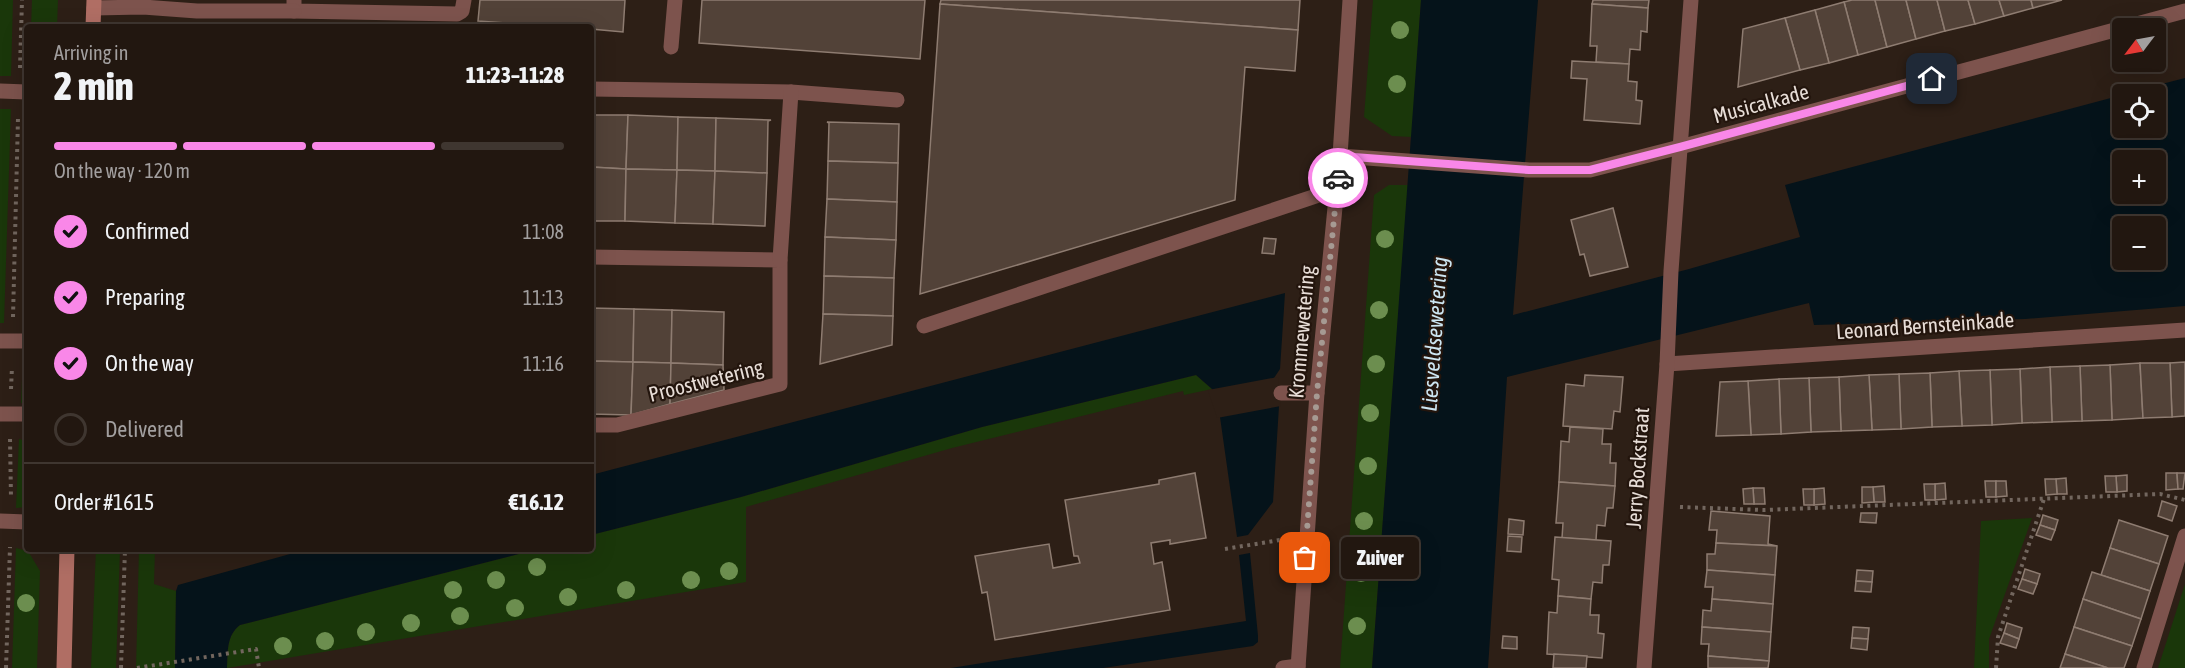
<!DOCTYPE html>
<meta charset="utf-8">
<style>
body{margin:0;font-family:"Asap Condensed",sans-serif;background:#2a2019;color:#f1f3f6;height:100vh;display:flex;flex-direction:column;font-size:22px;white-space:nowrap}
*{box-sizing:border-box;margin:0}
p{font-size:20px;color:#a29f9f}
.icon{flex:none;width:33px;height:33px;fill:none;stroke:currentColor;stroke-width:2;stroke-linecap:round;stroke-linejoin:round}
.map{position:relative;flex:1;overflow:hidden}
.details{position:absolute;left:24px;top:24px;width:570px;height:528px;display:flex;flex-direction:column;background:#221710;border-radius:6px;box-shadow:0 6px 24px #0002,0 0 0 2px #3f3630}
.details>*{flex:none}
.needle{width:39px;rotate:238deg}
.tools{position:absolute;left:2112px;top:18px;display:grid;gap:12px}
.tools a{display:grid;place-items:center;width:54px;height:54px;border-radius:6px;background:#221710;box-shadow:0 6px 24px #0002,0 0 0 2px #3f3630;font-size:30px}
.pin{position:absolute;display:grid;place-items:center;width:51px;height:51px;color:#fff;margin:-26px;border-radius:12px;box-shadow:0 3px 9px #0006}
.courier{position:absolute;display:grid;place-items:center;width:60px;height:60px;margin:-30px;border:4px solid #f987e8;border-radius:50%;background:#fff;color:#222;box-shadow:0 2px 8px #0007}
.bubble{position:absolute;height:42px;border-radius:6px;background:#221710;box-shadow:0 6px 24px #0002,0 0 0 2px #3f3630;font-size:20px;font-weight:800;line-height:42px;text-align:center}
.head em{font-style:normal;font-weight:800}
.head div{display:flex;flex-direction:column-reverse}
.head{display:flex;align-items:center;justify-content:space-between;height:102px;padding:0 30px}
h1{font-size:39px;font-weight:800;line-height:45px}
.bar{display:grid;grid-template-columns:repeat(4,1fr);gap:9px 6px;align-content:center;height:72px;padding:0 30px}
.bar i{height:8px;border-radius:4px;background:#3f3630}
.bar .active{background:#f987e8}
.bar p{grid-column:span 4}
.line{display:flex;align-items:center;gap:15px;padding:0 30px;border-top:2px solid #3f3630}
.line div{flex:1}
ol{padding:0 30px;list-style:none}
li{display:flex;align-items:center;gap:18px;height:66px}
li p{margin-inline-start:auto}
li .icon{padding:6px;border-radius:50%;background:#f987e8;color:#111;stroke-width:4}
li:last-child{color:#a29f9f}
li i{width:33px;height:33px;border:3px solid #3f3630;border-radius:50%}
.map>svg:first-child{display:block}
.green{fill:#1a370a}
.water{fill:#05131a;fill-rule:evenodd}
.pier{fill:#2d1f16}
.building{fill:#524238;stroke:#8e7c71;stroke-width:1.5}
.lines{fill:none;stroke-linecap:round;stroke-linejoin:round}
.path{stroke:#72665e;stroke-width:4;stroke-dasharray:3 4.5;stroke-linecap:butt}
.lane{stroke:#7d534d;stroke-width:15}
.street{stroke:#7d534d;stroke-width:15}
.secondary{stroke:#b06e64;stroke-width:15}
.tree{fill:#6c8e4f}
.done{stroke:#a69a93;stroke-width:6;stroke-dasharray:0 10.8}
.route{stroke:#f987e8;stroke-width:8}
.labels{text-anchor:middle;stroke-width:4.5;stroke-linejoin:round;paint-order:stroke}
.street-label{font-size:21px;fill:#e7ddd7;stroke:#23150d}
.water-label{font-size:22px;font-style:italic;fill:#cde6f2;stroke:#23150d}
</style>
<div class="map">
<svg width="2185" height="668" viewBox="0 0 2185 668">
<rect width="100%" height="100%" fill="#2d1f16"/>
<g class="green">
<path d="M 0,0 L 13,0 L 11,76 L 0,76 Z"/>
<path d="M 32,0 L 58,0 L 57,27 L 31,27 Z"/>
<path d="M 1373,0 L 1421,0 L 1412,137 L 1392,136 L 1364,117 Z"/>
<path d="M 0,109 L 11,109 L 4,323 L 0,323 Z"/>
<path d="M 27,158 L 27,321 L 22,323 Z"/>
<path d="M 1389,185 L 1408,185 L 1372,668 L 1340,668 L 1374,195 Z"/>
<path d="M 23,356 L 27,357 L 27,401 L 21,403 Z"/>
<path d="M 1196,375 L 1212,389 L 1184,395 L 1183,391 L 952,448 L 746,507 L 746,582 L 227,668 C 228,652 226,636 240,625 L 538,549 L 591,549 L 591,535 L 741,497 L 982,427 Z"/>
<path d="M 19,439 L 27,441 L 27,507 L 16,508 Z"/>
<path d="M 2032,518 L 1989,639 L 1989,668 L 1974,668 L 1981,521 Z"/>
<path d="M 16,548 L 28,551 L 40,571 L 37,668 L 12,668 Z"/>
<path d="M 96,549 L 120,549 L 116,668 L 91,668 Z"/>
<path d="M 139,549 L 155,549 L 154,584 L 176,591 L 175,668 L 136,668 Z"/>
<path d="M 2185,584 L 2185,668 L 2158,668 Z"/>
</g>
<g class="water">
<path d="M 1421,0 L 1538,0 L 1513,315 L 1689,269 L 1800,237 L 1785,185 L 2122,95 L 2122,128 L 2156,128 L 2156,94 L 2123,94 L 2185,78 L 2185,306 L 2025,319 L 1814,325 L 1809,303 L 1507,377 L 1488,668 L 1372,668 ZM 2122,160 L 2156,160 L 2156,194 L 2122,194 ZM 2122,226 L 2156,226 L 2156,260 L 2122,260 Z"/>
<path d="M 1285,293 L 1280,369 L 1274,378 L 1279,406 L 1273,502 L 1248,535 L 1237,537 L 1220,417 L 1212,389 L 1196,375 L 982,427 L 741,497 L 591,535 L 591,475 Z"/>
<path d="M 308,549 L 538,549 L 240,625 C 226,636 228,652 227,668 L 175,668 L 176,591 L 178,585 Z"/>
<path d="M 1250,553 L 1258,636 L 1258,642 L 1253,646 L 1103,668 L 951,668 L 1246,621 L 1239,555 Z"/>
</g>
<path class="pier" d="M 1278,377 L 1281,406 L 1217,418 L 1208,390 Z"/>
<g class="building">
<path d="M 480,0 L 625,0 L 623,32 L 591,29 L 591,27 L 561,27 L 478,21 Z"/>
<path d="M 702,0 L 925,0 L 920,59 L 699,43 Z"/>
<path d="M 941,0 L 1300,0 L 1298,30 L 940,4 Z"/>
<path d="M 1593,0 L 1649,0 L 1648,8 L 1592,4 Z"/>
<path d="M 1852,0 L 1875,0 L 1887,47 L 1858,55 L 1844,2 Z"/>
<path d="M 1875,0 L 1906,0 L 1916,39 L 1887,47 Z"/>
<path d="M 1906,0 L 1937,0 L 1945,31 L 1916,39 Z"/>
<path d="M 1937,0 L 1968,0 L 1975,24 L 1945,31 Z"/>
<path d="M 1968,0 L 1999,0 L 2004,16 L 1975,24 Z"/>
<path d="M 1999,0 L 2031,0 L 2033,8 L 2004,16 Z"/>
<path d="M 2031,0 L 2062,0 L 2033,8 Z"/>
<path d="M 1844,2 L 1858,55 L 1829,63 L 1815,10 Z"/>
<path d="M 940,4 L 1298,30 L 1295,71 L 1245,67 L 1235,200 L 920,294 Z"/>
<path d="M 1592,4 L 1648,8 L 1647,32 L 1641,31 L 1640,50 L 1630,49 L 1629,64 L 1596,62 L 1597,46 L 1590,46 Z"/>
<path d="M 1815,10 L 1829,63 L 1800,70 L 1785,18 Z"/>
<path d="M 1785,18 L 1800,70 L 1738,87 L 1743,29 Z"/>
<path d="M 1572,61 L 1629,64 L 1628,81 L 1637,82 L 1636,100 L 1642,101 L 1640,124 L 1584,120 L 1587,79 L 1571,78 Z"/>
<path d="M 591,115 L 628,115 L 626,169 L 591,167 Z"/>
<path d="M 628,115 L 678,117 L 677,170 L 626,169 Z"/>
<path d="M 678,117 L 716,118 L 715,171 L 677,170 Z"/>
<path d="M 716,118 L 771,120 L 768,121 L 767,173 L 715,171 Z"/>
<path d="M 827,122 L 899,124 L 898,163 L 828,161 L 829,123 Z"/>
<path d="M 828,161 L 898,163 L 897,202 L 827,199 Z"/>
<path d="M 591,167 L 626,169 L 625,221 L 591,221 Z"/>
<path d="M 626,169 L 677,170 L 675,223 L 625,221 Z"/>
<path d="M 677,170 L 715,171 L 713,224 L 675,223 Z"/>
<path d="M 715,171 L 767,173 L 765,226 L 713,224 Z"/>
<path d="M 827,199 L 897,202 L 896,240 L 825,237 Z"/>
<path d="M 1613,208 L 1628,267 L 1590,276 L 1584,254 L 1580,255 L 1571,220 Z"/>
<path d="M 825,237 L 896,240 L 894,278 L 824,276 Z"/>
<path d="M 1264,238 L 1276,239 L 1274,254 L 1262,253 Z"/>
<path d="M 824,276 L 894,278 L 893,316 L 823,314 Z"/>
<path d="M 591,308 L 634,309 L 633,362 L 591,361 Z"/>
<path d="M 634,309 L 672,310 L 671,363 L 633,362 Z"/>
<path d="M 672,310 L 724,312 L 723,365 L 671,363 Z"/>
<path d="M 823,314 L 893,316 L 892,345 L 820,364 Z"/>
<path d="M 591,361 L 633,362 L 631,415 L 591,414 Z"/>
<path d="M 633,362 L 671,363 L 670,404 L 631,415 Z"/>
<path d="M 2185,362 L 2185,416 L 2172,417 L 2170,363 Z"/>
<path d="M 671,363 L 723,365 L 724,390 L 670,404 Z"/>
<path d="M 2140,363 L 2143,418 L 2112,420 L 2110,365 Z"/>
<path d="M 2140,363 L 2170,363 L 2172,417 L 2143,418 Z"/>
<path d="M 2110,365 L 2112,420 L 2082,421 L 2080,366 Z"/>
<path d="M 2080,366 L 2082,421 L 2052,422 L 2050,367 Z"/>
<path d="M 2050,367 L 2052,422 L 2022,423 L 2020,369 Z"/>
<path d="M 2020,369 L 2022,423 L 1992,425 L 1990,370 Z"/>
<path d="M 1990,370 L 1992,425 L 1962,426 L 1959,371 Z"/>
<path d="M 1959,371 L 1962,426 L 1932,427 L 1930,373 Z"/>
<path d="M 1930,373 L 1932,427 L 1901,429 L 1899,374 Z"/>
<path d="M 1899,374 L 1901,429 L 1872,430 L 1869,375 Z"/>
<path d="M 1585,375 L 1623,377 L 1620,412 L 1614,411 L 1612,429 L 1563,426 L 1566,384 L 1584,386 Z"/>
<path d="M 1869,375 L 1872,430 L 1841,431 L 1839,377 Z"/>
<path d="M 1839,377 L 1841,431 L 1811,432 L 1809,378 Z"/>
<path d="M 1809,378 L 1811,432 L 1781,434 L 1779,379 Z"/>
<path d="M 1779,379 L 1781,434 L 1751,435 L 1748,381 Z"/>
<path d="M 1748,381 L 1751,435 L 1716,436 L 1720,382 Z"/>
<path d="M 1570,427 L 1603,429 L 1602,444 L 1611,444 L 1610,463 L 1616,463 L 1615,486 L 1559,482 L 1561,441 L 1569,442 Z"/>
<path d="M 1195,473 L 1206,538 L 1170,544 L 1170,540 L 1151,543 L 1154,564 L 1162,562 L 1170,610 L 995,640 L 987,592 L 982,593 L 975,556 L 1049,544 L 1053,568 L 1080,563 L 1078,556 L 1074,556 L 1065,500 L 1159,484 L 1159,480 Z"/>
<path d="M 2166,473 L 2177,473 L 2178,489 L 2166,490 Z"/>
<path d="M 2177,473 L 2185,473 L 2183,489 L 2178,489 Z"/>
<path d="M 2127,475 L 2127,491 L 2117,492 L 2116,476 Z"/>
<path d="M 2105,476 L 2116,476 L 2117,492 L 2106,492 Z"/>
<path d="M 2066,478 L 2067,494 L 2057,494 L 2056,479 Z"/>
<path d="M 2045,479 L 2056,479 L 2057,494 L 2046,495 Z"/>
<path d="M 1985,481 L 1996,481 L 1996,497 L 1986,497 Z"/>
<path d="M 1996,481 L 2006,481 L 2007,496 L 1996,497 Z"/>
<path d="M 1559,482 L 1615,486 L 1613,508 L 1607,508 L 1605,526 L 1597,525 L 1596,540 L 1562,538 L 1563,523 L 1556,523 Z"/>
<path d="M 1945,483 L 1946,499 L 1935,500 L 1935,484 Z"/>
<path d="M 1924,484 L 1935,484 L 1935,500 L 1925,500 Z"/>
<path d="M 1884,486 L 1885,502 L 1874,502 L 1873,487 Z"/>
<path d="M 1862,487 L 1873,487 L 1874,502 L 1862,503 Z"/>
<path d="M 1753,488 L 1764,488 L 1765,504 L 1754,504 Z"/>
<path d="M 1753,488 L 1754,504 L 1744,504 L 1743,489 Z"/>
<path d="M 1824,488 L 1825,504 L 1814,505 L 1814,489 Z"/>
<path d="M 1803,489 L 1814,489 L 1814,505 L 1804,505 Z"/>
<path d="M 2162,501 L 2177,506 L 2172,521 L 2158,516 Z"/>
<path d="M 1711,511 L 1770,516 L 1768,544 L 1777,546 L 1716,543 L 1717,530 L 1709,530 Z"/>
<path d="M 1861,513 L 1877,513 L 1876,523 L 1860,522 Z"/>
<path d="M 2043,515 L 2058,520 L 2055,530 L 2040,525 Z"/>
<path d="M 1509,519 L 1524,521 L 1523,535 L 1508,534 Z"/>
<path d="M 2119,520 L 2168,536 L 2159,564 L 2110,548 Z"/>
<path d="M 2040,525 L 2055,530 L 2051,540 L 2036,535 Z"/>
<path d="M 1508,536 L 1522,537 L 1521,552 L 1507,551 Z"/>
<path d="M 1555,537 L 1611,541 L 1609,565 L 1603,565 L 1602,583 L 1593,582 L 1591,599 L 1558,596 L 1559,580 L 1552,579 Z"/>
<path d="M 1716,543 L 1777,546 L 1775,575 L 1707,570 L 1707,554 L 1715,554 Z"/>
<path d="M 2110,548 L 2159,564 L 2150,591 L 2101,575 Z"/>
<path d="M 2025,569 L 2040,574 L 2037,584 L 2022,579 Z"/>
<path d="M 1707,570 L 1775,575 L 1773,604 L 1712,599 L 1713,587 L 1705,587 Z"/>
<path d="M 1857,570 L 1873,571 L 1872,582 L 1856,581 Z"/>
<path d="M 2092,572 L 2150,591 L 2141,619 L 2083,599 Z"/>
<path d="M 2022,579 L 2037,584 L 2033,594 L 2018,589 Z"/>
<path d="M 1856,581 L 1872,582 L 1871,592 L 1855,591 Z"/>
<path d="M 1558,596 L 1591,599 L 1590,615 L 1599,615 L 1598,633 L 1604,634 L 1602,658 L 1547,654 L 1549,612 L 1557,613 Z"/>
<path d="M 1712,599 L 1773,604 L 1771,632 L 1702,627 L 1703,610 L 1711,611 Z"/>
<path d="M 2083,599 L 2141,619 L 2132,646 L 2074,627 Z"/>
<path d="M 2007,623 L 2022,628 L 2019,639 L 2004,633 Z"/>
<path d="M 1702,627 L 1771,632 L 1769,661 L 1708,656 L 1709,644 L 1701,644 Z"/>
<path d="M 1853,627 L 1869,628 L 1868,639 L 1852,638 Z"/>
<path d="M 2074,627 L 2132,646 L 2124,668 L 2108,668 L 2065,654 Z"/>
<path d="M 2004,633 L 2019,639 L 2016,648 L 2000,643 Z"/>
<path d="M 1503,636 L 1517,637 L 1517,649 L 1502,648 Z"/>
<path d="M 1852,638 L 1868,639 L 1867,650 L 1851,648 Z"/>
<path d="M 1554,654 L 1587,656 L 1586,668 L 1553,668 Z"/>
<path d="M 2065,654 L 2108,668 L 2060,668 Z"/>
<path d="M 1708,656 L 1769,661 L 1768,668 L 1708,668 Z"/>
</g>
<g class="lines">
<g class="path">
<path d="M 20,68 L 22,0"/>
<path d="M 13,317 L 18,118"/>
<path d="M 11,389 L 12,367"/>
<path d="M 10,439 L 11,497"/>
<path d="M 1680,507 L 1764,510 L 2160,494 L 2185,500"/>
<path d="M 1225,549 L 1280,540"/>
<path d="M 6,668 L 10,547"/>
<path d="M 121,668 L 125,549"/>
<path d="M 137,668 L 256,649 L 259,668"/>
<path d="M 1996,668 L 1998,637 L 2044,499"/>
</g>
<g class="lane">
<path d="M 294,0 L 294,11 L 457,14 L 462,11 L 464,0"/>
<path d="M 94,8 L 143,7 L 197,11 L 294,11"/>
<path d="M 671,47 L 675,0"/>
<path d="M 591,89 L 791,92 L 897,100"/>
<path d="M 0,91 L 27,92"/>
<path d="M 591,257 L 780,260 L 780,384 L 617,425 L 591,425"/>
<path d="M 780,260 L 791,92"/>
<path d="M 924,326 L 1337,189"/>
<path d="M 0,341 L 27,341"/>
<path d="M 1281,393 L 1317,393"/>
<path d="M 0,414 L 27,414"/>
<path d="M 0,521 L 27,522"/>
<path d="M 1283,668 L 1298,666"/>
</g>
<g class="street">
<path d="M 1340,156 L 1529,170 L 1590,170 L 1680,147 L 2185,11"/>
<path d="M 1667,364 L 2185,330"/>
<path d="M 1298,668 L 1317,393 L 1340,156 L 1350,0"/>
<path d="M 1644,668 L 1667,364 L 1671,271 L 1691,0"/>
<path d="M 2144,668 L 2185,536"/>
</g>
<g class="secondary">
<path d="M 93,27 L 94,0"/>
<path d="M 64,668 L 67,549"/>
</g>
</g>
<g class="tree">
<circle cx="1400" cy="30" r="9"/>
<circle cx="1397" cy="84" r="9"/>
<circle cx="1385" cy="239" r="9"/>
<circle cx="1379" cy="310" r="9"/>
<circle cx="1376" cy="364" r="9"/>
<circle cx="1370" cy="413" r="9"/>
<circle cx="1368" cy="466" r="9"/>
<circle cx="1364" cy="521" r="9"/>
<circle cx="537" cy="567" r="9"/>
<circle cx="729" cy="571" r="9"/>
<circle cx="1361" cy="573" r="9"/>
<circle cx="496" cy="580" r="9"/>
<circle cx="691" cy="580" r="9"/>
<circle cx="453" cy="590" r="9"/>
<circle cx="626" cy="590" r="9"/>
<circle cx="568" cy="597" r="9"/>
<circle cx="26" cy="603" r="9"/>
<circle cx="515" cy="608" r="9"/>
<circle cx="460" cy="616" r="9"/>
<circle cx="411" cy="623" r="9"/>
<circle cx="1357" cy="626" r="9"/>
<circle cx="366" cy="632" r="9"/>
<circle cx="325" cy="641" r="9"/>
<circle cx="283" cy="646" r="9"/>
</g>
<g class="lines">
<path class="done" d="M 1305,558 L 1317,393 L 1338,178"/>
<path class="route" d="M 1338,178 L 1340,156 L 1529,170 L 1590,170 L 1680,147 L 1932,79"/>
</g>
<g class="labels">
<g class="street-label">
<text transform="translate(1761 104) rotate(-15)" y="7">Musicalkade</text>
<text transform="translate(1925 326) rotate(-4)" y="7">Leonard Bernsteinkade</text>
<text transform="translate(1302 332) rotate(-85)" y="7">Krommewetering</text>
<text transform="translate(706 381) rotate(-14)" y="7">Proostwetering</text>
<text transform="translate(1638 468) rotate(-86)" y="7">Jerry Bockstraat</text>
</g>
<g class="water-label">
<text transform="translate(1434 334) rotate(-86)" y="8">Liesveldsewetering</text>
</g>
</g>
</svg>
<div class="tools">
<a><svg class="needle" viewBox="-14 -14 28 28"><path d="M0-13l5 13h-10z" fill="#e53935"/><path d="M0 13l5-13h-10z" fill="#a29f9f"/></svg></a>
<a><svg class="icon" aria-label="locate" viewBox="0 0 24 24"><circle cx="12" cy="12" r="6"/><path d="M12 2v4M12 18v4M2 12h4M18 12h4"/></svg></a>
<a>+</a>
<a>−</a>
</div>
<div class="pin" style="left:1305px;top:558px;background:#ea580c"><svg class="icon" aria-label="bag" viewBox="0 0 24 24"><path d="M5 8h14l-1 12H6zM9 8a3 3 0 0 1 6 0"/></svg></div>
<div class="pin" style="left:1932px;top:79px;background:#1f2937"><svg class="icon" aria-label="home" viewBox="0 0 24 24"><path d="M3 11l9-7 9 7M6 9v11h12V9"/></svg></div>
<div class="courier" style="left:1338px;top:178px"><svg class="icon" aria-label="car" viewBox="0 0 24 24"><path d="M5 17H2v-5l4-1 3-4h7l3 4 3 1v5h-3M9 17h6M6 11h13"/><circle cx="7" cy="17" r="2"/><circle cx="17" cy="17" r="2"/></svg></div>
<div class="bubble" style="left:1341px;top:537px;width:78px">Zuiver</div>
<section class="details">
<div class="head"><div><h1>2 min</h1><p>Arriving in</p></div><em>11:23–11:28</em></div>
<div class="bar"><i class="active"></i><i class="active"></i><i class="active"></i><i></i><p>On the way · 120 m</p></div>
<ol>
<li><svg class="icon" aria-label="check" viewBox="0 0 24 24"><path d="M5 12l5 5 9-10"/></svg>Confirmed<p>11:08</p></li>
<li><svg class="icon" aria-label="check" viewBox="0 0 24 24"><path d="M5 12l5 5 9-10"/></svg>Preparing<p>11:13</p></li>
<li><svg class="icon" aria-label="check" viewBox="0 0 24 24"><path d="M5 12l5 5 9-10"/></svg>On the way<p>11:16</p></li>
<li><i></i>Delivered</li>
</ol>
<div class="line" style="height:78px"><div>Order #1615</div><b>€16.12</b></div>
</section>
</div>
